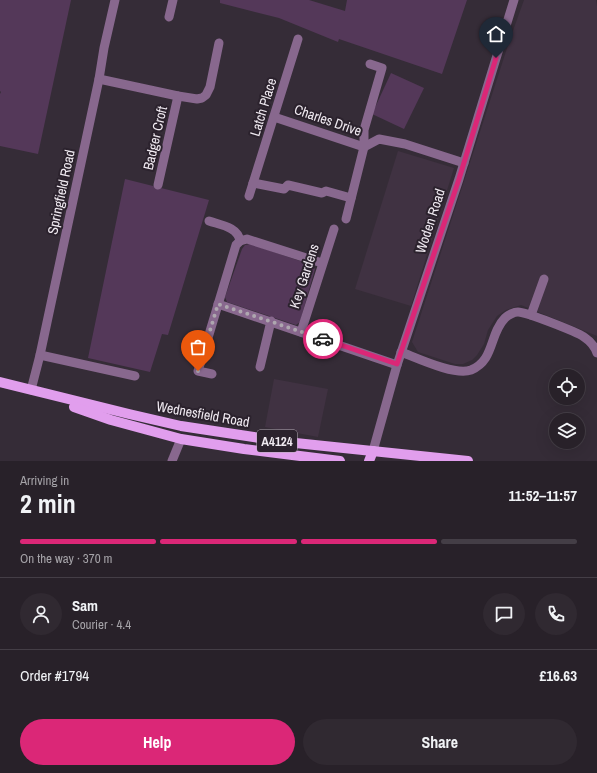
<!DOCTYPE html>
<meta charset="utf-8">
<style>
body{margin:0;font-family:"Archivo Narrow",sans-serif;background:#302931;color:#f1f3f6;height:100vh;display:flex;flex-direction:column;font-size:15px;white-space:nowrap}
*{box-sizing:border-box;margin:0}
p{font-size:13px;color:#a5a3a8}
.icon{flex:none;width:22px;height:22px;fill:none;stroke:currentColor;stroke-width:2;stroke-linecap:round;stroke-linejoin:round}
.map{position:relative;height:461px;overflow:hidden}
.panel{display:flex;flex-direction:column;background:#282129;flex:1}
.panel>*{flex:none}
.tools{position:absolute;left:549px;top:369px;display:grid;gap:8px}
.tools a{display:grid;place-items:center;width:36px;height:36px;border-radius:50%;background:#282129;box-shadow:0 4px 16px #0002,0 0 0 1px #443e46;font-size:20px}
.pin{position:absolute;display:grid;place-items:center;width:34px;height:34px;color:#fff;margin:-41px -17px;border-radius:50% 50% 50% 0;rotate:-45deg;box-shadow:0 0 4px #0007}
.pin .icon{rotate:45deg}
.courier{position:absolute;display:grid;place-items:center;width:40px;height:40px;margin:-20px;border:3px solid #db2777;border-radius:50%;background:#fff;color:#222;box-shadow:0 1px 5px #0007}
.overview em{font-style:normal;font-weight:800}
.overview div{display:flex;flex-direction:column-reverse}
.overview{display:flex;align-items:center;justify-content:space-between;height:68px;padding:0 20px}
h1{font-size:26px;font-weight:800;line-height:30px}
.bar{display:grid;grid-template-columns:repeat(4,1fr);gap:6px 4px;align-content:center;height:48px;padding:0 20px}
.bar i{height:5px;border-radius:3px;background:#443e46}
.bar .active{background:#db2777}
.bar p{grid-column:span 4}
.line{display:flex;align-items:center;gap:10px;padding:0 20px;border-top:1px solid #443e46}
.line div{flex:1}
.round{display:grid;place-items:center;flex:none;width:42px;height:42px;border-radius:21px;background:#302931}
.button{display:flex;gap:8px;margin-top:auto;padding:8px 20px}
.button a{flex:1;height:46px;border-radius:24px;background:#db2777;color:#fff;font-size:16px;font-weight:800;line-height:46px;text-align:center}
.button a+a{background:#302931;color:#f1f3f6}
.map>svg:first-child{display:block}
.built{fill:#403242}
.green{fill:#543859}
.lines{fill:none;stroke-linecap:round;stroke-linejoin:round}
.minor{stroke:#88688e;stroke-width:9}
.major{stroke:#e19eed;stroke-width:10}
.done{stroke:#aea7af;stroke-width:4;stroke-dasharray:0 7.2}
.route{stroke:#db2777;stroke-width:5}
.labels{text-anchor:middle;stroke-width:4;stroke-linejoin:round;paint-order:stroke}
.shield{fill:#2b222d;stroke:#b4adb6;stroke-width:1}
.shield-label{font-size:13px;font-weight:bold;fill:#efe9f0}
.street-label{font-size:14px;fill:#efe9f0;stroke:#2b222d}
</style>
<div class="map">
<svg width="597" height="461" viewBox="0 0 597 461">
<rect width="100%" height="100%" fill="#352c37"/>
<g class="built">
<path d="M 524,0 L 596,0 L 597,6 L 597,336 L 521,305 L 506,310 L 497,316 L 488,330 L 484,344 L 477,355 L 472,360 L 463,364 L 455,364 L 418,352 L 412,342 L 510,39 Z"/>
<path d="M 398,151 L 454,168 L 411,306 L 355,289 Z"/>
<path d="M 274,379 L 328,389 L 318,437 L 265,427 Z"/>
</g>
<g class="green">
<path d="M 0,0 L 71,0 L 38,154 L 0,146 L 0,94 L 1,92 L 0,91 Z"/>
<path d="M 220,0 L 309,0 L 345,11 L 347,0 L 467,0 L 442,74 L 339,39 L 338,42 L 279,18 L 220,3 Z"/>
<path d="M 391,73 L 424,88 L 404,129 L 372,114 Z"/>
<path d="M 125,179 L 209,200 L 168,335 L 162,334 L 150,372 L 88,358 Z"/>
<path d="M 250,244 L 312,265 L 315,269 L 300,322 L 296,325 L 227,302 L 225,297 L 242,249 L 245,245 Z"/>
</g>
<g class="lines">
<g class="minor">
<path d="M 169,17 L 173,0"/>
<path d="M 99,79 L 178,96 L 197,99 L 202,98 L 206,95 L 210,87 L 219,43"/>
<path d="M 274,117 L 364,147 L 379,139 L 405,144 L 464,163"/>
<path d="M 253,183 L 284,189 L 288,185 L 322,193 L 326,191 L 351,198"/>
<path d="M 158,185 L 178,96"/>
<path d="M 249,196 L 298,39"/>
<path d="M 346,219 L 364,147 L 364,130 L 382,68 L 370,64"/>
<path d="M 209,221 C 221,225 238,227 240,241"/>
<path d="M 218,304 L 397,365"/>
<path d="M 531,315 L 544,279"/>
<path d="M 301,332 L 334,229"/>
<path d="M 401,352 C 417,358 455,376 471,370 C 495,360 489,334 505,318 C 508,315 514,312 518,312 C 526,312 577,332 584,337 C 590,341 595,347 597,353"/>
<path d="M 40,355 L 135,376"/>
<path d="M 260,367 L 271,321"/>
<path d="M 212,374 L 198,371 L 236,245 L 240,241 L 247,239 L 322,263"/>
<path d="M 31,390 L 40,355 L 99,79 L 104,48 L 115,0"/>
<path d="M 373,451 L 397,365 L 459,179 L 514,0"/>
<path d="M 172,461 L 181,439"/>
</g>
<g class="major">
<path d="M 0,382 L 129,414 L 181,426 L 286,442 L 468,461"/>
<path d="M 74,407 L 111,420 L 181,439 L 244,449 L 340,461"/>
<path d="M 369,461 L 373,451"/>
</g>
</g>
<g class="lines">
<path class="done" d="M 198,371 L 218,304 L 323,339"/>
<path class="route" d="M 323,339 L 397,364 L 459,179 L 496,58"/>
</g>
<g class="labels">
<rect class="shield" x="257" y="430" width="40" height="22" rx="3"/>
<g class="shield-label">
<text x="277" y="446">A4124</text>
</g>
<g class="street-label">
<text transform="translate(263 107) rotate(-73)" y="5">Latch Place</text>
<text transform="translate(328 120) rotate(19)" y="5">Charles Drive</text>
<text transform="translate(155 138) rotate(-77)" y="5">Badger Croft</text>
<text transform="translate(61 192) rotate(-78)" y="5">Springfield Road</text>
<text transform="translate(430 221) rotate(-72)" y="5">Woden Road</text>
<text transform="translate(304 276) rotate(-72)" y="5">Key Gardens</text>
<text transform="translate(203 414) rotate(10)" y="5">Wednesfield Road</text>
</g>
</g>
</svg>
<div class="tools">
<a><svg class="icon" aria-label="locate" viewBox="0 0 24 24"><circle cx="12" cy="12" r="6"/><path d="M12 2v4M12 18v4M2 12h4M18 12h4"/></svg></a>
<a><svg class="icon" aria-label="layers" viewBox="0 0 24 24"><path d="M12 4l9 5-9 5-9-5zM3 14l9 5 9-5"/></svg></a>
</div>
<div class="pin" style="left:198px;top:371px;background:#ea580c"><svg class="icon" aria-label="bag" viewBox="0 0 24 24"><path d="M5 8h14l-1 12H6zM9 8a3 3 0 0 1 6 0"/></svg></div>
<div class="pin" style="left:496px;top:58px;background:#1f2937"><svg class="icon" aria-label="home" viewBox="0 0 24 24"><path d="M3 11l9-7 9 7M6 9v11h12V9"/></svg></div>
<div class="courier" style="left:323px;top:339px"><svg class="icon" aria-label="car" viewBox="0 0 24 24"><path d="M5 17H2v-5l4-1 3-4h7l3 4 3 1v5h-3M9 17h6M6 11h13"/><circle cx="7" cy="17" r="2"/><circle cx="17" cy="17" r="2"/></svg></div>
</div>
<section class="panel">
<div class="overview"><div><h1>2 min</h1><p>Arriving in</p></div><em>11:52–11:57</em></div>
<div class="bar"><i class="active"></i><i class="active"></i><i class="active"></i><i></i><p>On the way · 370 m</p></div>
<div class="line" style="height:72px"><a class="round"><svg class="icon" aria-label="person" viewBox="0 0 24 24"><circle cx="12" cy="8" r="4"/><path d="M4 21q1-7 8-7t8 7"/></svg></a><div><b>Sam</b><p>Courier · 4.4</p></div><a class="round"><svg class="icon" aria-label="chat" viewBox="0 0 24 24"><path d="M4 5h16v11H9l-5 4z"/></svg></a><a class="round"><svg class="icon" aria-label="phone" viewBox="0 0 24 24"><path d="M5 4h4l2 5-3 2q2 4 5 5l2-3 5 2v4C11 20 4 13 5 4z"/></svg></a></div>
<div class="line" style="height:52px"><div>Order #1794</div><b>£16.63</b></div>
<div class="button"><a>Help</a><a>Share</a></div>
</section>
